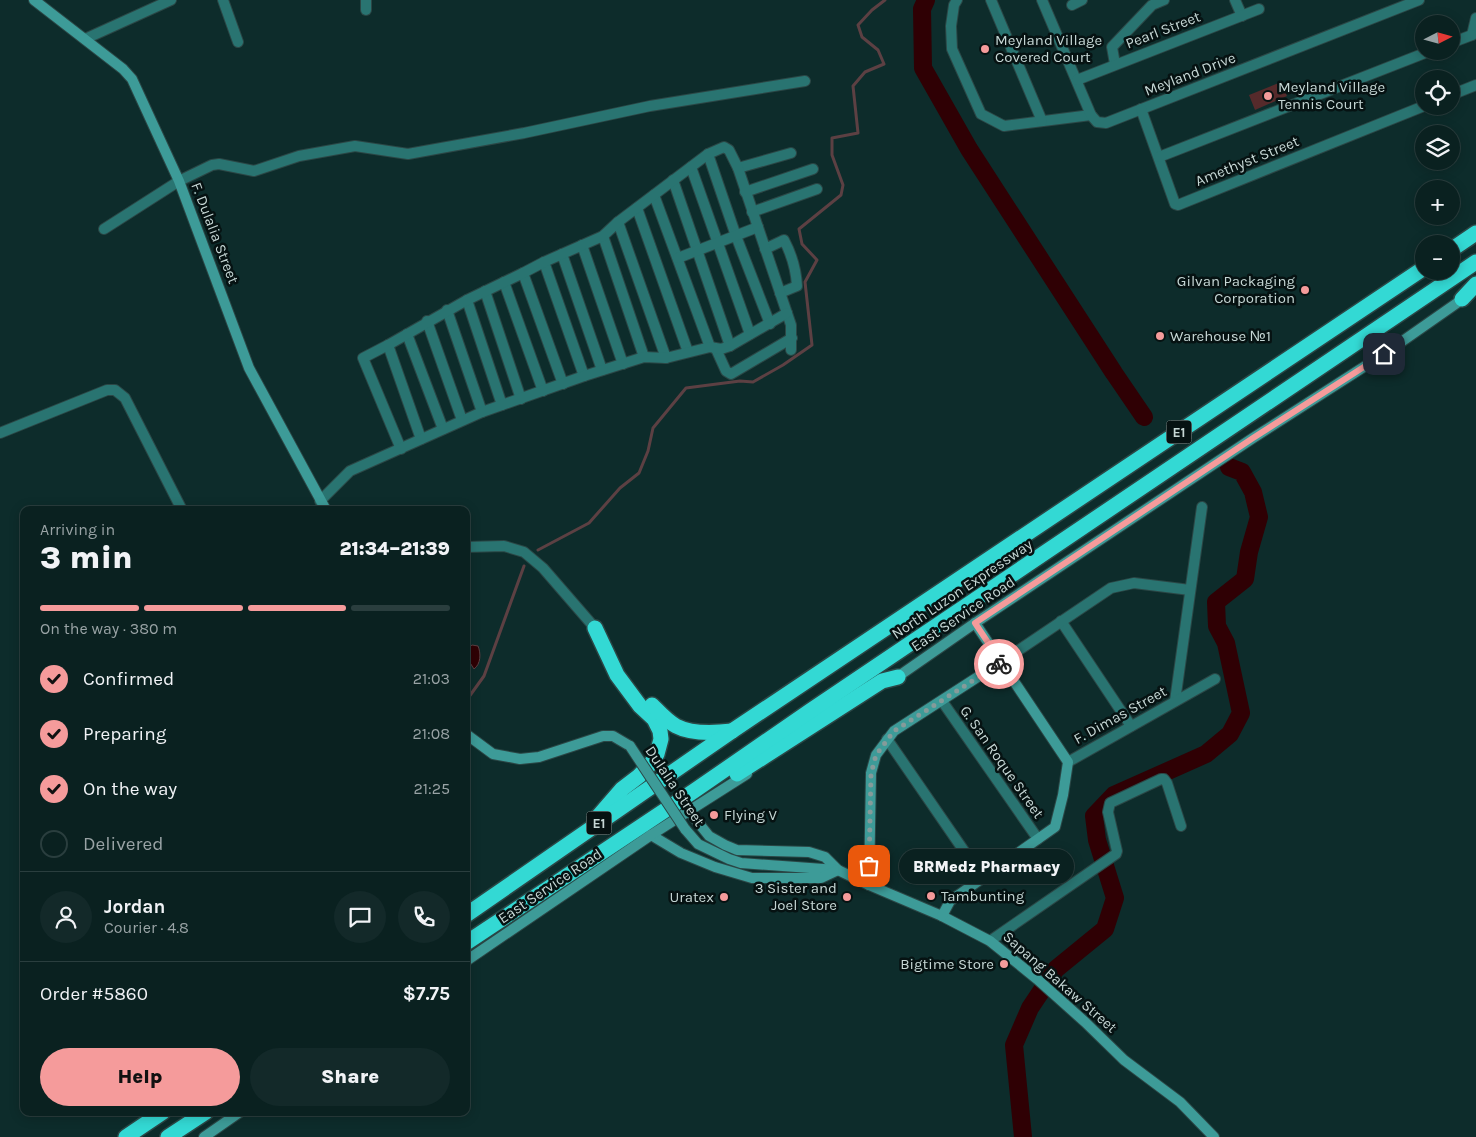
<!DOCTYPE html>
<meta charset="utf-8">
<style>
body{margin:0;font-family:Karla,sans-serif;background:#132929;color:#f1f3f6;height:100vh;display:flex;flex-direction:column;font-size:19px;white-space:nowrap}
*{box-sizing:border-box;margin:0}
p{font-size:16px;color:#99a3a5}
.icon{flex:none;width:28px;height:28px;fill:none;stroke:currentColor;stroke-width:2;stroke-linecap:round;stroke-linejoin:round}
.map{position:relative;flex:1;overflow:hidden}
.side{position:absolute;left:20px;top:506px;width:450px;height:610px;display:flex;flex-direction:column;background:#0a2120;border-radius:10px;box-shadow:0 2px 12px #0003,0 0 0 1px #2a3e3e}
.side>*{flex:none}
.needle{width:32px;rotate:84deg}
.fabs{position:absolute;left:1415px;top:15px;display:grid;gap:10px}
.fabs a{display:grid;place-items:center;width:45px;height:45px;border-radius:50%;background:#0a2120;box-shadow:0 2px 12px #0003,0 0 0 1px #2a3e3e;font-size:25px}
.pin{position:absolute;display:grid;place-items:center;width:42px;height:42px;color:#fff;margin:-21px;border-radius:10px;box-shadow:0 2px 8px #0006}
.courier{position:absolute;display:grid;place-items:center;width:50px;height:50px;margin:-25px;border:4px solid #f59b9b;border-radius:50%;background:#fff;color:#222;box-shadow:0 1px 6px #0007}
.bubble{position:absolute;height:35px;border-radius:18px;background:#0a2120;box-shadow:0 2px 12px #0003,0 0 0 1px #2a3e3e;font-size:16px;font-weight:800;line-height:35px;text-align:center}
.head em{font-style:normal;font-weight:800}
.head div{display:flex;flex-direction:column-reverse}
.head{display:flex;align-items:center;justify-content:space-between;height:85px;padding:0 20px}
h1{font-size:32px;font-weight:800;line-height:38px}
.bar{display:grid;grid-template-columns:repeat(4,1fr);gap:8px 5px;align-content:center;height:60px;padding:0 20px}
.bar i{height:6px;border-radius:4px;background:#2a3e3e}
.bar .current{background:#f59b9b}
.bar p{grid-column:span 4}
.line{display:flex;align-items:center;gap:12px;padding:0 20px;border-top:1px solid #2a3e3e}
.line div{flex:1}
.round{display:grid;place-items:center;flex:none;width:52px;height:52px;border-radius:26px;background:#132929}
ol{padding:0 20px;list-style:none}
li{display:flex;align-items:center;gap:15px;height:55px}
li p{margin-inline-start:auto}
li .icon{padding:5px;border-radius:50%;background:#f59b9b;color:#111;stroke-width:4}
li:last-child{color:#99a3a5}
li i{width:28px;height:28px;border:2px solid #2a3e3e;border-radius:50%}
.cta{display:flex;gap:10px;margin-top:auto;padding:10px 20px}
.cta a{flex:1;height:58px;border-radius:30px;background:#f59b9b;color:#111;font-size:20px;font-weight:800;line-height:58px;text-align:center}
.cta a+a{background:#132929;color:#f1f3f6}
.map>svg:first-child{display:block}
.green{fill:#562a2b}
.water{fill:#2f0004;stroke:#5c4043}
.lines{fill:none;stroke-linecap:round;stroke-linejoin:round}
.stream{stroke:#5c4043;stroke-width:3}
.river{stroke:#2f0004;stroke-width:18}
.street-casing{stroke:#2b4746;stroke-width:12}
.secondary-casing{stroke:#2b4746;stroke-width:12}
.highway-casing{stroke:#2b4746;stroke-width:18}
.street{stroke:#297471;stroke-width:10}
.secondary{stroke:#3d9b98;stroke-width:10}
.highway{stroke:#33d9d4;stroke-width:15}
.secondary-bridge-casing{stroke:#2b4746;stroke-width:12;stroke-linecap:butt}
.secondary-bridge{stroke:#3d9b98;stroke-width:10}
.done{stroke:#859b9a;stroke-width:5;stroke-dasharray:0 9}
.route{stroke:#f59b9b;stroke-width:6}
.poi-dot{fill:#f59b9b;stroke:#061212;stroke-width:2}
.labels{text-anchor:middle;stroke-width:5;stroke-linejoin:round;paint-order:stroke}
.shield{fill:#061212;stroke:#8c9c9a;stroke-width:1}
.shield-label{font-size:14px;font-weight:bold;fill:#c6d7d5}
.street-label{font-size:15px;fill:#c6d7d5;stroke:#061212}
.poi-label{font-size:15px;fill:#c6d7d5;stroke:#061212;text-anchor:start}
</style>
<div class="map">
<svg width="1476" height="1137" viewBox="0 0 1476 1137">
<rect width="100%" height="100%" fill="#0d2c2b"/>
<path class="green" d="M 1281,82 L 1287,96 L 1255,110 L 1249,95 Z"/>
<path class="water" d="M 472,645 L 478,646 C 481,653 481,664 474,669 L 467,658 L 466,650 Z"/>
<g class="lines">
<g class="stream">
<path d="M 538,550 L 589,523 L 620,488 L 639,473 L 648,451 L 653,428 L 686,388 L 740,381 L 753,382 L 783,365 L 812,345 L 805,282 L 817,260 L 802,244 L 799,229 L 841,195 L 843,185 L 832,155 L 832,138 L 858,133 L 853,86 L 865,72 L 884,64 L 878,50 L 862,37 L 858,25 L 872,10 L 885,0"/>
<path d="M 466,701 L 484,676 L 524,566"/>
</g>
<g class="river">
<path d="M 926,0 L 922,9 L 923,68 L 969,149 L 1114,373 L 1144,417"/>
<path d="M 1023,1137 L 1014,1045 L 1030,1008 L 1056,969 L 1105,929 L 1115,898 L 1097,840 L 1094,816 L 1114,795 L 1206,754 L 1230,734 L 1241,713 L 1226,643 L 1217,626 L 1216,602 L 1245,579 L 1249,552 L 1259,517 L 1253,492 L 1242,472 L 1229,467"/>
</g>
<g class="street-casing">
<g id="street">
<path d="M 223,0 L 238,42"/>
<path d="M 957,0 L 954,5 L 951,26 L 952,49 L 981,114 L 1004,126 L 1091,115"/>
<path d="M 991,0 L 1042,121"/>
<path d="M 1042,0 L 1091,115 L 1097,122 L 1106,123 L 1419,0"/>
<path d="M 1235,0 L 1242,16"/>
<path d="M 1072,5 L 1082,0"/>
<path d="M 366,10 L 366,0"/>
<path d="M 1472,35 L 1476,18"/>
<path d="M 85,39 L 171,0"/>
<path d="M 1451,43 L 1472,35"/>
<path d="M 1115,64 L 1112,47 L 1152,5 L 1164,0"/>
<path d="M 1077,80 L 1259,9"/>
<path d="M 1451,95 L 1476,85"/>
<path d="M 1141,109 L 1175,204 L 1178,205 L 1424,106"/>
<path d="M 708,154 L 736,236 L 770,324"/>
<path d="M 1159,157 L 1430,51"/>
<path d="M 691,167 L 750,334"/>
<path d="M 738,168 L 791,153"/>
<path d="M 673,180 L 730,346"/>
<path d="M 745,192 L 813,169"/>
<path d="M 654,195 L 710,347"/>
<path d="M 637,208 L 688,352"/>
<path d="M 752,212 L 817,189"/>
<path d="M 618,222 L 666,358"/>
<path d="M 104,229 L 179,181 L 212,165 L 219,164 L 254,171 L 299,156 L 355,146 L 408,154 L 524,133 L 650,106 L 805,81"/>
<path d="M 603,236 L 644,357"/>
<path d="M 582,245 L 623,364"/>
<path d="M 765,249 L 784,240 C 792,255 796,269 797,286 L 780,293"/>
<path d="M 562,254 L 602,370"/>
<path d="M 678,258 L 758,227"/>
<path d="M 544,262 L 584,376"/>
<path d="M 523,273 L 563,384"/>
<path d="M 504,282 L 543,391"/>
<path d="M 485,291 L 521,399"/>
<path d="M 467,300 L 502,405"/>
<path d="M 447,310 L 482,412"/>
<path d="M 427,321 L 462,420"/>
<path d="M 407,334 L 443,429"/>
<path d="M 388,345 L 421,439"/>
<path d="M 716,349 L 726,371 L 731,374 L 792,338"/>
<path d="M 0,433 L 107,390 L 115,390 L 125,398 L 182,510"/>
<path d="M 401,449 L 363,358 L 388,345 L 467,300 L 523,273 L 544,262 L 603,236 L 618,222 L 708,154 L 724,147 L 729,150 L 738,168 L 791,325 L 791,350"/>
<path d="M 320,501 L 350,471 L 482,412 L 584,376 L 644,357 L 666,358 L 710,347 L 721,349 L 730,346 L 787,313"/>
<path d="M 466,547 L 504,546 L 524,552 L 543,568 L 595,628"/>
<path d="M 1061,621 L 1131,726"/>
<path d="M 1001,662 L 1111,588 L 1134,583 L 1190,590"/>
<path d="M 942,701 L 1038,839"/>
<path d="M 1175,701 L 1202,507"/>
<path d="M 887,739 L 982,877"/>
<path d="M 1068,762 L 1215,679"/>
<path d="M 990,941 L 1116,854 L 1117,851 L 1108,812 L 1110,803 L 1161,779 L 1164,779 L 1167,783 L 1181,826"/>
</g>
</g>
<g class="secondary-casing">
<g id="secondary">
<path d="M 34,0 L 123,69 L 132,79 L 179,181 L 249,368 L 326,510"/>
<path d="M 893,680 L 975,623 L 1253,438 L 1384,354 L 1467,296"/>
<path d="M 466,734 L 493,754 L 520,759 L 539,757 L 603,736 L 613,736 L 630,746"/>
<path d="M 689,811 L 709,836 L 725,845 L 737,850 L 809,852 L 825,857 L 838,870 L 869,885 L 942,916 L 990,941 L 1037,979 L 1085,1022 L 1124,1060 L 1180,1102 L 1214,1137"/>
<path d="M 685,829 L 698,844 L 729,859 L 741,863 L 837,870"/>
<path d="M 651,835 L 681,853 L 715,867 L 752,878 L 821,878 L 838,870"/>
<path d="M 869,885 L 871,773 L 876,755 L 894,731 L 1001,662"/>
<path d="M 942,916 L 950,901 L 1055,827 L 1063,795 L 1068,762 L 975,623"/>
<path d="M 466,961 L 651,835 L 747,774"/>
<path d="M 204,1137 L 240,1112"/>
</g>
</g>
<g class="highway-casing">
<g id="highway">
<path d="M 1451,250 L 1476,233"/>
<path d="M 1462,299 L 1476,284"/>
<path d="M 595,628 L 617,675 L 640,706 L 654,719 L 660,731 L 661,739 L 657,754 L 654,760 L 639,776 L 622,789 L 596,819"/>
<path d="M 652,705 C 659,712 667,721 676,726 C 691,734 715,733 732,731"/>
<path d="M 737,774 L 882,681 L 898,677"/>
<path d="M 466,915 L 732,731 L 1424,268"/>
<path d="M 466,943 L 694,791 L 810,711 L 1476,262"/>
<path d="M 126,1137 L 163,1112"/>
<path d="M 168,1137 L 206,1112"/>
</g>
</g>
<use href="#street" class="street"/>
<use href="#secondary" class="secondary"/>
<use href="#highway" class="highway"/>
<g class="secondary-bridge-casing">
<path id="secondary-bridge" d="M 630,746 L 685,829"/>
</g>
<use href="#secondary-bridge" class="secondary-bridge"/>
</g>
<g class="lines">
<path class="done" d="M 869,866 L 871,774 L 876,755 L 894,731 L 999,664"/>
<path class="route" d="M 999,664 L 1001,662 L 975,623 L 1253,438 L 1384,354"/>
</g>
<g class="poi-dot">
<circle cx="985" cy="49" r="5"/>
<circle cx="1268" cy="96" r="5"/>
<circle cx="1305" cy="290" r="5"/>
<circle cx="1160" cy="336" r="5"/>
<circle cx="714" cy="815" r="5"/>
<circle cx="931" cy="896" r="5"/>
<circle cx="724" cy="897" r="5"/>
<circle cx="847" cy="897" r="5"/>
<circle cx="1004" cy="964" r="5"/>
</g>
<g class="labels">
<g class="shield">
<rect x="1166.5" y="420.5" width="25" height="23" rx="4"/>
<rect x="586.5" y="811.5" width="25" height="23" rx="4"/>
</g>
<g class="shield-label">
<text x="1179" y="437">E1</text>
<text x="599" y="828">E1</text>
</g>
<g class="street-label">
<text transform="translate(1163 30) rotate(-21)" y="5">Pearl Street</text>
<text transform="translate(1190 74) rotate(-21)" y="5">Meyland Drive</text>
<text transform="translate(1247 161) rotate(-22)" y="5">Amethyst Street</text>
<text transform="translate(215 233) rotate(69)" y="5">F. Dulalia Street</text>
<text transform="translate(962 589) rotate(-34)" y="5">North Luzon Expressway</text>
<text transform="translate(963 614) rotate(-34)" y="5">East Service Road</text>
<text transform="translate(1120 715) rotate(-29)" y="5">F. Dimas Street</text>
<text transform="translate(1002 762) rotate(55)" y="5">G. San Roque Street</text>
<text transform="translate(675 786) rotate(56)" y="5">Dulalia Street</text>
<text transform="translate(550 886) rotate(-34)" y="5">East Service Road</text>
<text transform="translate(1060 982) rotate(41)" y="5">Sapang Bakaw Street</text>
</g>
<g class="poi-label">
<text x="995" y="45">Meyland Village<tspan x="995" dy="17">Covered Court</tspan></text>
<text x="1278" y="92">Meyland Village<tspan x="1278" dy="17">Tennis Court</tspan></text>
<text x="1295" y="286" text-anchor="end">Gilvan Packaging<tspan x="1295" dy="17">Corporation</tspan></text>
<text x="1170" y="341">Warehouse №1</text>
<text x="724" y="820">Flying V</text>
<text x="837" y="893" text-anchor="end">3 Sister and<tspan x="837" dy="17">Joel Store</tspan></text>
<text x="941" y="901">Tambunting</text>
<text x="714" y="902" text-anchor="end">Uratex</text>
<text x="994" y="969" text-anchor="end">Bigtime Store</text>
</g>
</g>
</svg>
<div class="fabs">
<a><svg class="needle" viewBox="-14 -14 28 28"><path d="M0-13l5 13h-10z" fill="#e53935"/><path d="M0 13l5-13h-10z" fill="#99a3a5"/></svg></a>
<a><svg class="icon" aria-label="locate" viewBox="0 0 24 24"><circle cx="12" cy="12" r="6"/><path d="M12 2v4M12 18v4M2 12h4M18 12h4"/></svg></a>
<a><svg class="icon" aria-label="layers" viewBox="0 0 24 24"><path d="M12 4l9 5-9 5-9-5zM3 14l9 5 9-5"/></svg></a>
<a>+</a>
<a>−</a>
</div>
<div class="pin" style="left:869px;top:866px;background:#ea580c"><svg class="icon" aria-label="bag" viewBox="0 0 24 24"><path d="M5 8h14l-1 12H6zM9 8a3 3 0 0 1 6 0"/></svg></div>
<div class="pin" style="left:1384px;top:354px;background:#1f2937"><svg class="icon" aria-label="home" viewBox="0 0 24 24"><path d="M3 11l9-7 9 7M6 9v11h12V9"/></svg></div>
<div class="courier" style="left:999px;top:664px"><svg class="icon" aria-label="bike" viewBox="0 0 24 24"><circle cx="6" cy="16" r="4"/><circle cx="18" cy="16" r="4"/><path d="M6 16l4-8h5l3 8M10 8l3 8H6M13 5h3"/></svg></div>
<div class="bubble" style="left:899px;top:849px;width:175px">BRMedz Pharmacy</div>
<section class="side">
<div class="head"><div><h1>3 min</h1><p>Arriving in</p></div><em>21:34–21:39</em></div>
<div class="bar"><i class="current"></i><i class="current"></i><i class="current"></i><i></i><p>On the way · 380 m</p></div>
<ol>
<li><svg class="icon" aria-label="check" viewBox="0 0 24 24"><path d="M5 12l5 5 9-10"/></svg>Confirmed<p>21:03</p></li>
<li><svg class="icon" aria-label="check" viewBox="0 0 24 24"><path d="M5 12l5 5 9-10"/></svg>Preparing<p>21:08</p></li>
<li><svg class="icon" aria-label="check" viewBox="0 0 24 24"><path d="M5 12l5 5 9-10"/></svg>On the way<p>21:25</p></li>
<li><i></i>Delivered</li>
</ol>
<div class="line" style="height:90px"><a class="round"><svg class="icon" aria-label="person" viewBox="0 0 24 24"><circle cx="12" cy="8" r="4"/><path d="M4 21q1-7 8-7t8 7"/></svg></a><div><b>Jordan</b><p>Courier · 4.8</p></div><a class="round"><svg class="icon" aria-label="chat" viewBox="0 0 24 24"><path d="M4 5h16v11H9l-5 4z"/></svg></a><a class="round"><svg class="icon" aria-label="phone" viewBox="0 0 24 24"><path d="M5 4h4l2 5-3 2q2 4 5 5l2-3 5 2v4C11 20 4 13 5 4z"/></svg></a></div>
<div class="line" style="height:65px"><div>Order #5860</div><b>$7.75</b></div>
<div class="cta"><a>Help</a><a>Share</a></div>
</section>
</div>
